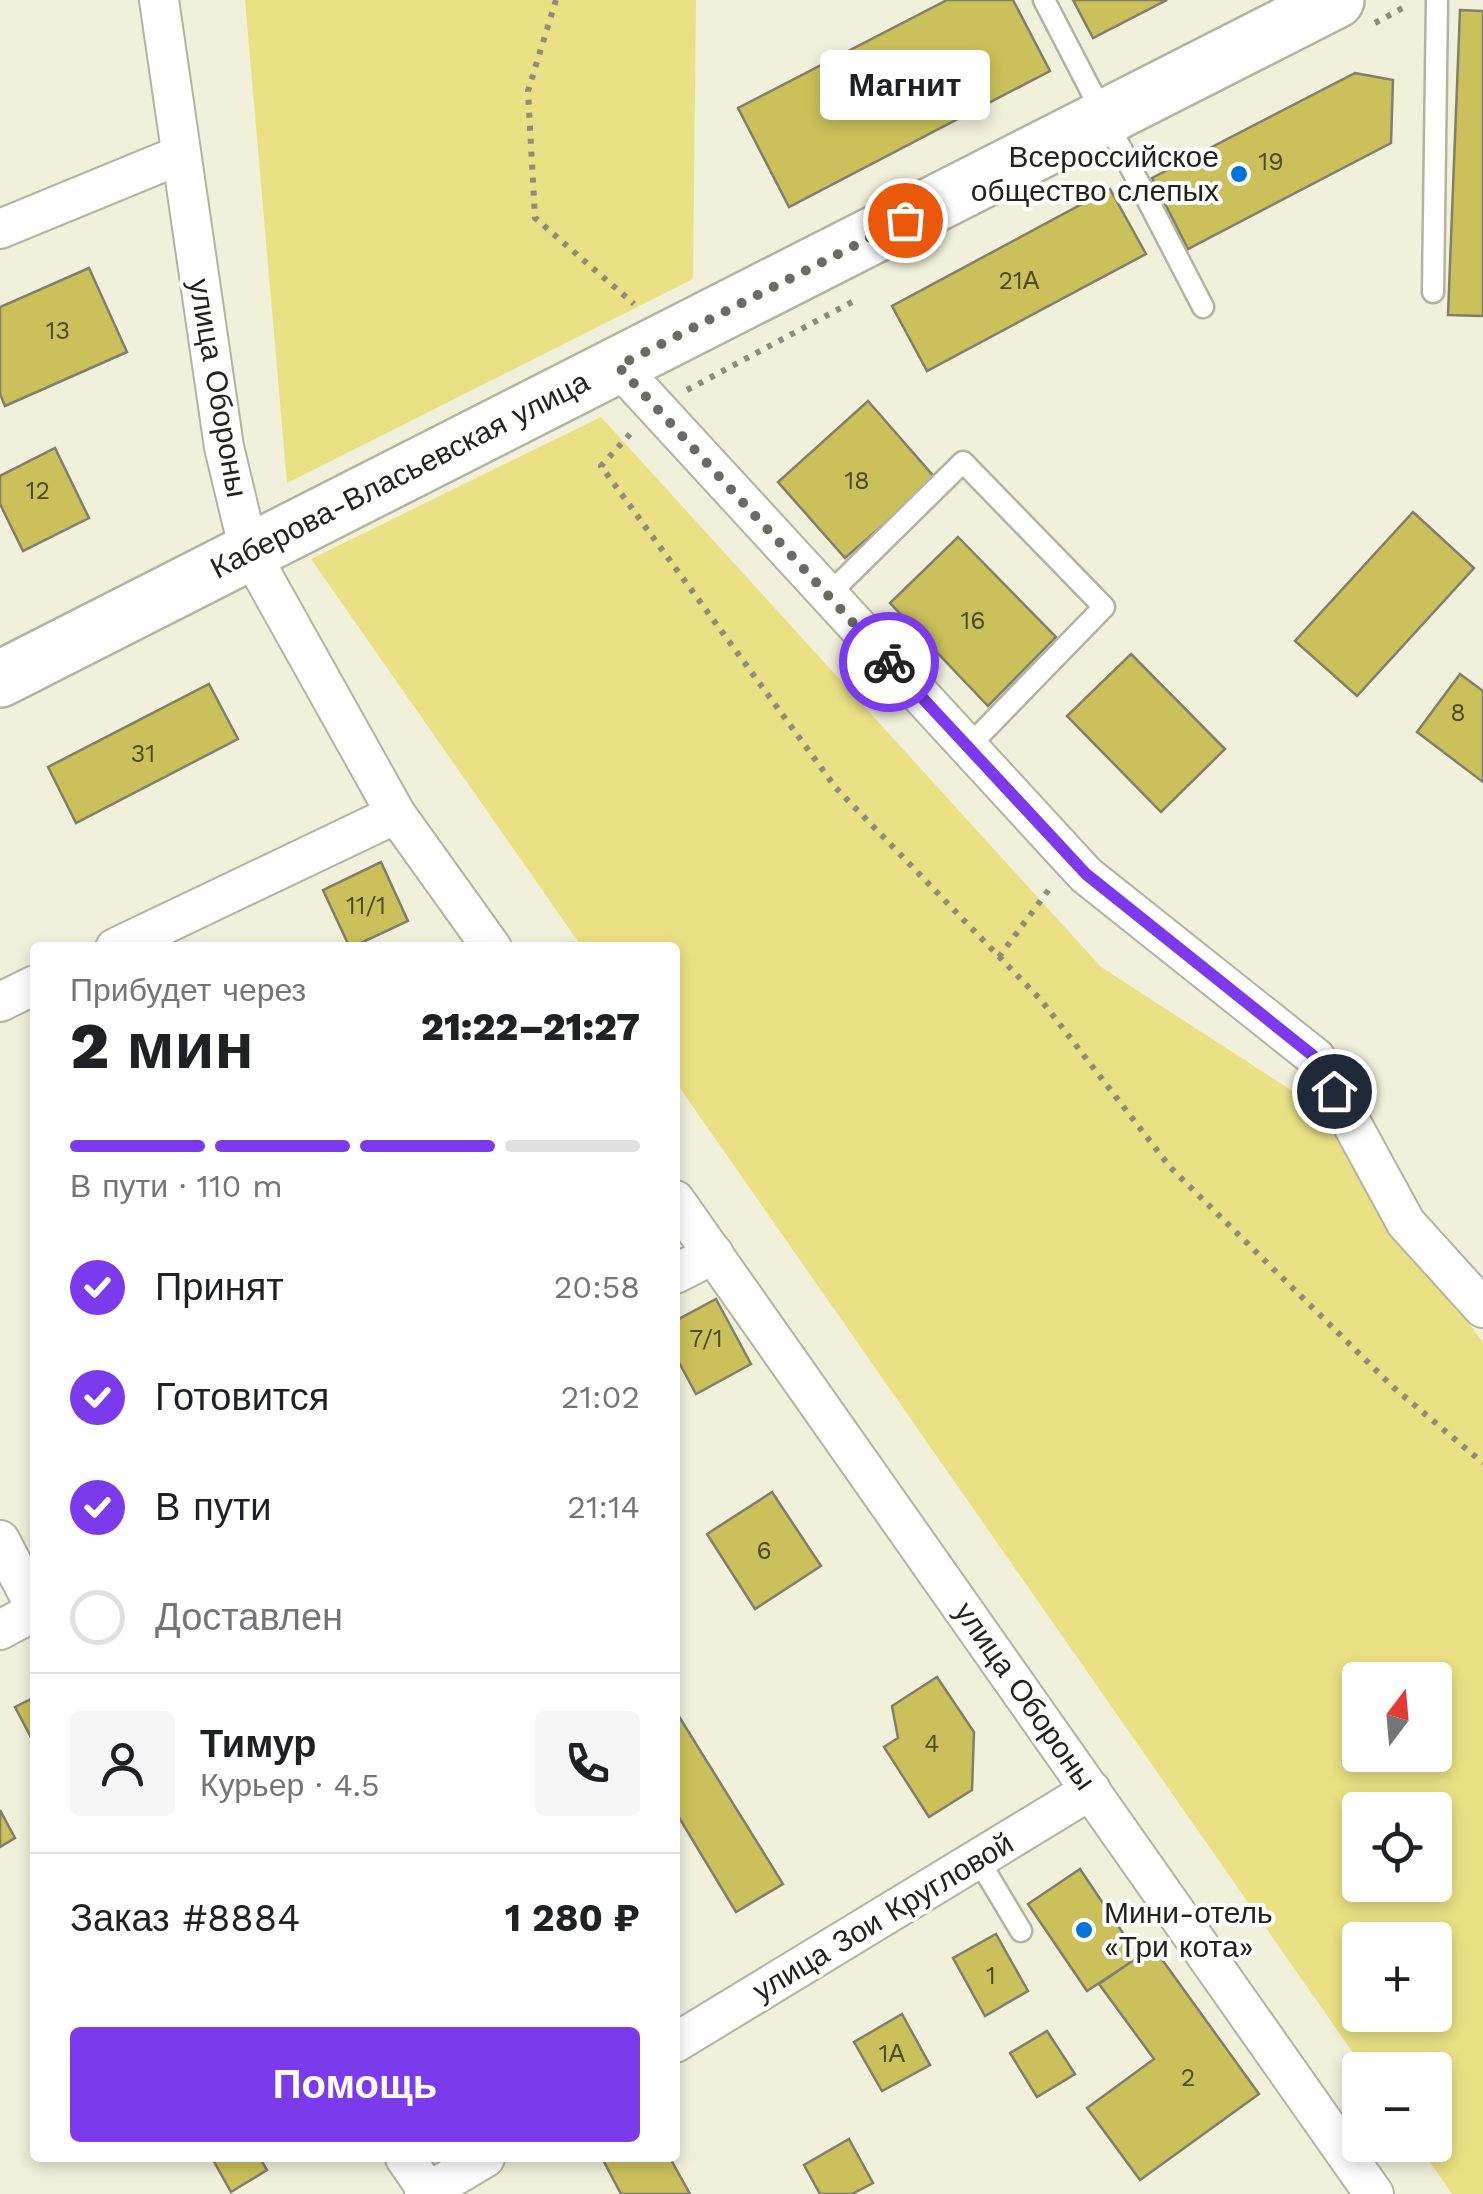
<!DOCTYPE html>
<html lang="ru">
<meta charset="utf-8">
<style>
body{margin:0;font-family:"Work Sans",sans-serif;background:#f6f6f6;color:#202124;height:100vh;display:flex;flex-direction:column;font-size:38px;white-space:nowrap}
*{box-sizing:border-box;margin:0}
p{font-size:32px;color:#757577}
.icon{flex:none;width:55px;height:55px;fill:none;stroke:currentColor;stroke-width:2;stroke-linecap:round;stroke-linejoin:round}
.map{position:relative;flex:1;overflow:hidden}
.panel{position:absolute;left:30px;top:942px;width:650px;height:1220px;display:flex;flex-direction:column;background:#fff;border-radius:10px;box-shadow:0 5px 15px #0003}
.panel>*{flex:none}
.needle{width:65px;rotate:16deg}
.fabs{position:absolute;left:1342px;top:1662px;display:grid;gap:20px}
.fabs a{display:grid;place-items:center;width:110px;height:110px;border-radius:10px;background:#fff;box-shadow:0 5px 15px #0003;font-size:50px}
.pin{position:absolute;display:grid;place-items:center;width:85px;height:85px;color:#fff;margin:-42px;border:5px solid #fff;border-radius:50%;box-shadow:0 2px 10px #0007}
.courier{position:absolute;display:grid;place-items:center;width:100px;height:100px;margin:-50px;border:8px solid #7c3aed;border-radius:50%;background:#fff;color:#222;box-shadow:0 2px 12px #0007}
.bubble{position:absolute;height:70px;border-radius:10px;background:#fff;box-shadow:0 5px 15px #0003;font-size:32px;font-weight:800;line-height:70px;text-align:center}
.headline em{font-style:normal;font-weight:800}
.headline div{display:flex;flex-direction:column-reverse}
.headline{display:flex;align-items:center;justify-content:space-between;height:170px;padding:0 40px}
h1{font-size:65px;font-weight:800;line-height:75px}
.bar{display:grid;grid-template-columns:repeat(4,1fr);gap:15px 10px;align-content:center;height:120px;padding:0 40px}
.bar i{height:12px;border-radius:8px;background:#e0e0e0}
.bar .active{background:#7c3aed}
.bar p{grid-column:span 4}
.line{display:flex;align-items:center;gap:25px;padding:0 40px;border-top:2px solid #e0e0e0}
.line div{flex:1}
.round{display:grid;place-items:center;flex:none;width:105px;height:105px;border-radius:10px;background:#f6f6f6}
ol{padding:0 40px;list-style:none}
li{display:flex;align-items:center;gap:30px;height:110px}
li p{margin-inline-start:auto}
li .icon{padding:10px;border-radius:50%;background:#7c3aed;color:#fff;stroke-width:4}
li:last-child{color:#757577}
li i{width:55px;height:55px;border:5px solid #e0e0e0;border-radius:50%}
.primary-button{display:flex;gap:20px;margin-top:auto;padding:20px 40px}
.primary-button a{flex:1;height:115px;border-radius:10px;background:#7c3aed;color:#fff;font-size:40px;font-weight:800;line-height:115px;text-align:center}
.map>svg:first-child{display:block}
.green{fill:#e9e183;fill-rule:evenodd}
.building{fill:#cac15a;stroke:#807f6c;stroke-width:2.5}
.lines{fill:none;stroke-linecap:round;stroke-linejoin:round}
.service-casing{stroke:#b4b39f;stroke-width:25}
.minor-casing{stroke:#b4b39f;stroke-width:42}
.secondary-casing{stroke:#b4b39f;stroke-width:60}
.path{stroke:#8d8c7d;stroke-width:6;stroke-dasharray:5 8;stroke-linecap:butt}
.service{stroke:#fff;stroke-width:20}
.minor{stroke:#fff;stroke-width:38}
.secondary{stroke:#fff;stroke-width:55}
.done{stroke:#6c6b5f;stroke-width:10;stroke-dasharray:0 18}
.route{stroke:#7c3aed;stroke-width:12}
.poi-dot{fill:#0374db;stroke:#fff;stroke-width:4}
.labels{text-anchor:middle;stroke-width:8;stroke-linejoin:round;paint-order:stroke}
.number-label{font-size:25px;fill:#4e4b2c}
.poi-label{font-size:30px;fill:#24241c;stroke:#fff;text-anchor:end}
.street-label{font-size:30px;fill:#24241c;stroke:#fff}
</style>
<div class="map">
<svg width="1483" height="2194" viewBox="0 0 1483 2194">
<rect width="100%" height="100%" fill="#f1f0db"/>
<g class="green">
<path d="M 245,0 L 696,0 L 693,279 L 287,483 Z"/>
<path d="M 601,417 L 1101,967 L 1311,1103 L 1483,1343 L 1483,2194 L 1452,2194 L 1418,2145 L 1435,2145 L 1435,2070 L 1365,2070 L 675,1081 L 675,948 L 582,947 L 311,559 ZM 1360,1680 L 1435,1680 L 1435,1755 L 1360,1755 ZM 1360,1810 L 1435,1810 L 1435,1885 L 1360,1885 ZM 1360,1940 L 1435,1940 L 1435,2015 L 1360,2015 Z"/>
</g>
<g class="building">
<path d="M 947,0 L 1013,0 L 1050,71 L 789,207 L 738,108 Z"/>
<path d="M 1073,0 L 1167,0 L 1093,38 Z"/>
<path d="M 1460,10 L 1483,11 L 1483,316 L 1448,315 Z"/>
<path d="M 1355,73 L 1393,80 L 1391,143 L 1188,249 L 1152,178 Z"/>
<path d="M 1110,189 L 1146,254 L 927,371 L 892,306 Z"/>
<path d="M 89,268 L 127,352 L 5,406 L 0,394 L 0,307 Z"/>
<path d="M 868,401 L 936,479 L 845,558 L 778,482 Z"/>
<path d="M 55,448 L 89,518 L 23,551 L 0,504 L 0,476 Z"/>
<path d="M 1413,512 L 1474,568 L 1357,696 L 1295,641 Z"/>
<path d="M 958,537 L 1056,637 L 988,706 L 890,603 Z"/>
<path d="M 1131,654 L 1225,749 L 1161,812 L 1067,716 Z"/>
<path d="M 1460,674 L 1483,691 L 1483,782 L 1417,732 Z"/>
<path d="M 209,684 L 238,739 L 76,823 L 48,767 Z"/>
<path d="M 381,862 L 408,921 L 350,948 L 323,890 Z"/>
<path d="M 716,1299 L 751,1364 L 696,1394 L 675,1355 L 675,1321 Z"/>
<path d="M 772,1492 L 821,1566 L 755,1609 L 707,1534 Z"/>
<path d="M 937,1677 L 974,1732 L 972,1790 L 929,1817 L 884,1747 L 898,1738 L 892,1706 Z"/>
<path d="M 35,1697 L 35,1745 L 15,1707 Z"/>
<path d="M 675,1710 L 783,1884 L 736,1912 L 675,1811 Z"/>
<path d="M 0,1810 L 15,1838 L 0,1847 Z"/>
<path d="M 1080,1869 L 1139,1957 L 1087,1991 L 1028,1904 Z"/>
<path d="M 996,1934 L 1028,1991 L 985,2016 L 953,1958 Z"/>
<path d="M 1153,1947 L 1259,2094 L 1140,2180 L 1087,2108 L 1154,2059 L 1099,1984 Z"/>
<path d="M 902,2014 L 930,2065 L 882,2091 L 854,2042 Z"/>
<path d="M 1047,2031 L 1075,2074 L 1037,2097 L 1010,2053 Z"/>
<path d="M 849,2139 L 873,2183 L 852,2194 L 820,2194 L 804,2165 Z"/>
<path d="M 212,2158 L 260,2158 L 267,2170 L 231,2192 Z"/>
<path d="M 602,2158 L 670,2158 L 690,2194 L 621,2194 Z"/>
</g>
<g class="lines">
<g class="service-casing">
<g id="service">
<path d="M 1044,0 L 1203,307"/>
<path d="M 1433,292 L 1437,0"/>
<path d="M 828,595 L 963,462 L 1104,607 L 968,747"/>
<path d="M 978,1859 L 1021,1931"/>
</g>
</g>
<g class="minor-casing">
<g id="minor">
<path d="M 159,0 L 224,447 L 249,551 L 396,814 L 492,948"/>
<path d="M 0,229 L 180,155"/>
<path d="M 618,366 L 1086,875 L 1316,1058 L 1406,1223 L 1483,1308"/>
<path d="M 115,948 L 396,814"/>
<path d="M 0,1002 L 35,985"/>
<path d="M 675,1200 L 1374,2194"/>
<path d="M 675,1274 L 714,1254"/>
<path d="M 0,1540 L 35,1607"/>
<path d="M 0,1630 L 35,1611"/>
<path d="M 675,2043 L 1091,1790"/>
<path d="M 405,2158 L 430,2194"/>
<path d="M 424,2194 L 485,2158"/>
</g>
</g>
<g class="secondary-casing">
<path id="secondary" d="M 0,679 L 1336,0"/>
</g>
<g class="path">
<path d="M 556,0 L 528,91 L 535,218 L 634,304"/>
<path d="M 1375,23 L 1408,5"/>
<path d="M 687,390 L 852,302"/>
<path d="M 630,434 L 601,466 L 836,788 L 1041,1000 L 1170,1167 L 1393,1387 L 1483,1463"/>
<path d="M 999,957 L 1050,888"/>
</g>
<use href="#service" class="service"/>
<use href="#minor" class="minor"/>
<use href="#secondary" class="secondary"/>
</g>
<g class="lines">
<path class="done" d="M 889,662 L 618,366 L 905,220"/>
<path class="route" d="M 889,662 L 1086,874 L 1316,1058 L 1334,1091"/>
</g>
<g class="poi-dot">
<circle cx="1239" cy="174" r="10"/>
<circle cx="1084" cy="1930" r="10"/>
</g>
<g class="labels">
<g class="number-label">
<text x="1271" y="170">19</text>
<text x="1019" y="289">21А</text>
<text x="58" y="339">13</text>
<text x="857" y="489">18</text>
<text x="38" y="499">12</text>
<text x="973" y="629">16</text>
<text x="1458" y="721">8</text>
<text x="143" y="762">31</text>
<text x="366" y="914">11/1</text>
<text x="706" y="1347">7/1</text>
<text x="764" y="1559">6</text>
<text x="932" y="1752">4</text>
<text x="991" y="1984">1</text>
<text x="892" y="2062">1А</text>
<text x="1188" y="2086">2</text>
</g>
<g class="poi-label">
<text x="1219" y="167">Всероссийское<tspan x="1219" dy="34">общество слепых</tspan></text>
<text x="1104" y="1923" text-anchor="start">Мини-отель<tspan x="1104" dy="34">«Три кота»</tspan></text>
</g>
<g class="street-label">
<text transform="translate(218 388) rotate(80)" y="10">улица Обороны</text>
<text transform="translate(400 475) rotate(-27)" y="10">Каберова-Власьевская улица</text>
<text transform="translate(1025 1696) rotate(55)" y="10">улица Обороны</text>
<text transform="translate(883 1917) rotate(-31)" y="10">улица Зои Кругловой</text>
</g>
</g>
</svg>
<div class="fabs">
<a><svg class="needle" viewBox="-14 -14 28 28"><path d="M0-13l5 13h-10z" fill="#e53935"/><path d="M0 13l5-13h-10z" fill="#757577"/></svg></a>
<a><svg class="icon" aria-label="locate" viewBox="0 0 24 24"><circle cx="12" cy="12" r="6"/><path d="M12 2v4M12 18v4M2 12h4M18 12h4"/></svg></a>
<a>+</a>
<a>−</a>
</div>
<div class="pin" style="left:905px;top:220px;background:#ea580c"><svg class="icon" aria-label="bag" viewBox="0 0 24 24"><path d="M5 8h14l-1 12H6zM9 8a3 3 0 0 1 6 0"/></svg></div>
<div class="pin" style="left:1334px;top:1091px;background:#1f2937"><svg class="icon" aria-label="home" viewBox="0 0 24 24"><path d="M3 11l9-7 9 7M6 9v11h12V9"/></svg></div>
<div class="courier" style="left:889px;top:662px"><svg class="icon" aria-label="bike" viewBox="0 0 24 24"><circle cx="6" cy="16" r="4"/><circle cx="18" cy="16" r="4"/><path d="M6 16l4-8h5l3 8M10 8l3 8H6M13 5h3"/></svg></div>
<div class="bubble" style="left:820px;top:50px;width:170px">Магнит</div>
<section class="panel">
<div class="headline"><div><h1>2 мин</h1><p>Прибудет через</p></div><em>21:22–21:27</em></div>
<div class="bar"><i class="active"></i><i class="active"></i><i class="active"></i><i></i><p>В пути · 110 m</p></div>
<ol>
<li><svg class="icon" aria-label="check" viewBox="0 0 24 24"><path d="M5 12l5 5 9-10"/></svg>Принят<p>20:58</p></li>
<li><svg class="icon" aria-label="check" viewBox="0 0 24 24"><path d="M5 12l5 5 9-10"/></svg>Готовится<p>21:02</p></li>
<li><svg class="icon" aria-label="check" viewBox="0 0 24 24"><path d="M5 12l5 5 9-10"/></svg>В пути<p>21:14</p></li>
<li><i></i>Доставлен</li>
</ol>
<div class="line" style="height:180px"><a class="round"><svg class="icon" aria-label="person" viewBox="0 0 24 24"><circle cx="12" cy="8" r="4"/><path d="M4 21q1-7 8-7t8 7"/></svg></a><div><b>Тимур</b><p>Курьер · 4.5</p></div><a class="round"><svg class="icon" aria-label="phone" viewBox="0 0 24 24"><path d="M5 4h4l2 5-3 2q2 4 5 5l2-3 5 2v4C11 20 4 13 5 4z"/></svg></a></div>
<div class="line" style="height:130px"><div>Заказ #8884</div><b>1 280 ₽</b></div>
<div class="primary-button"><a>Помощь</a></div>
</section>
</div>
